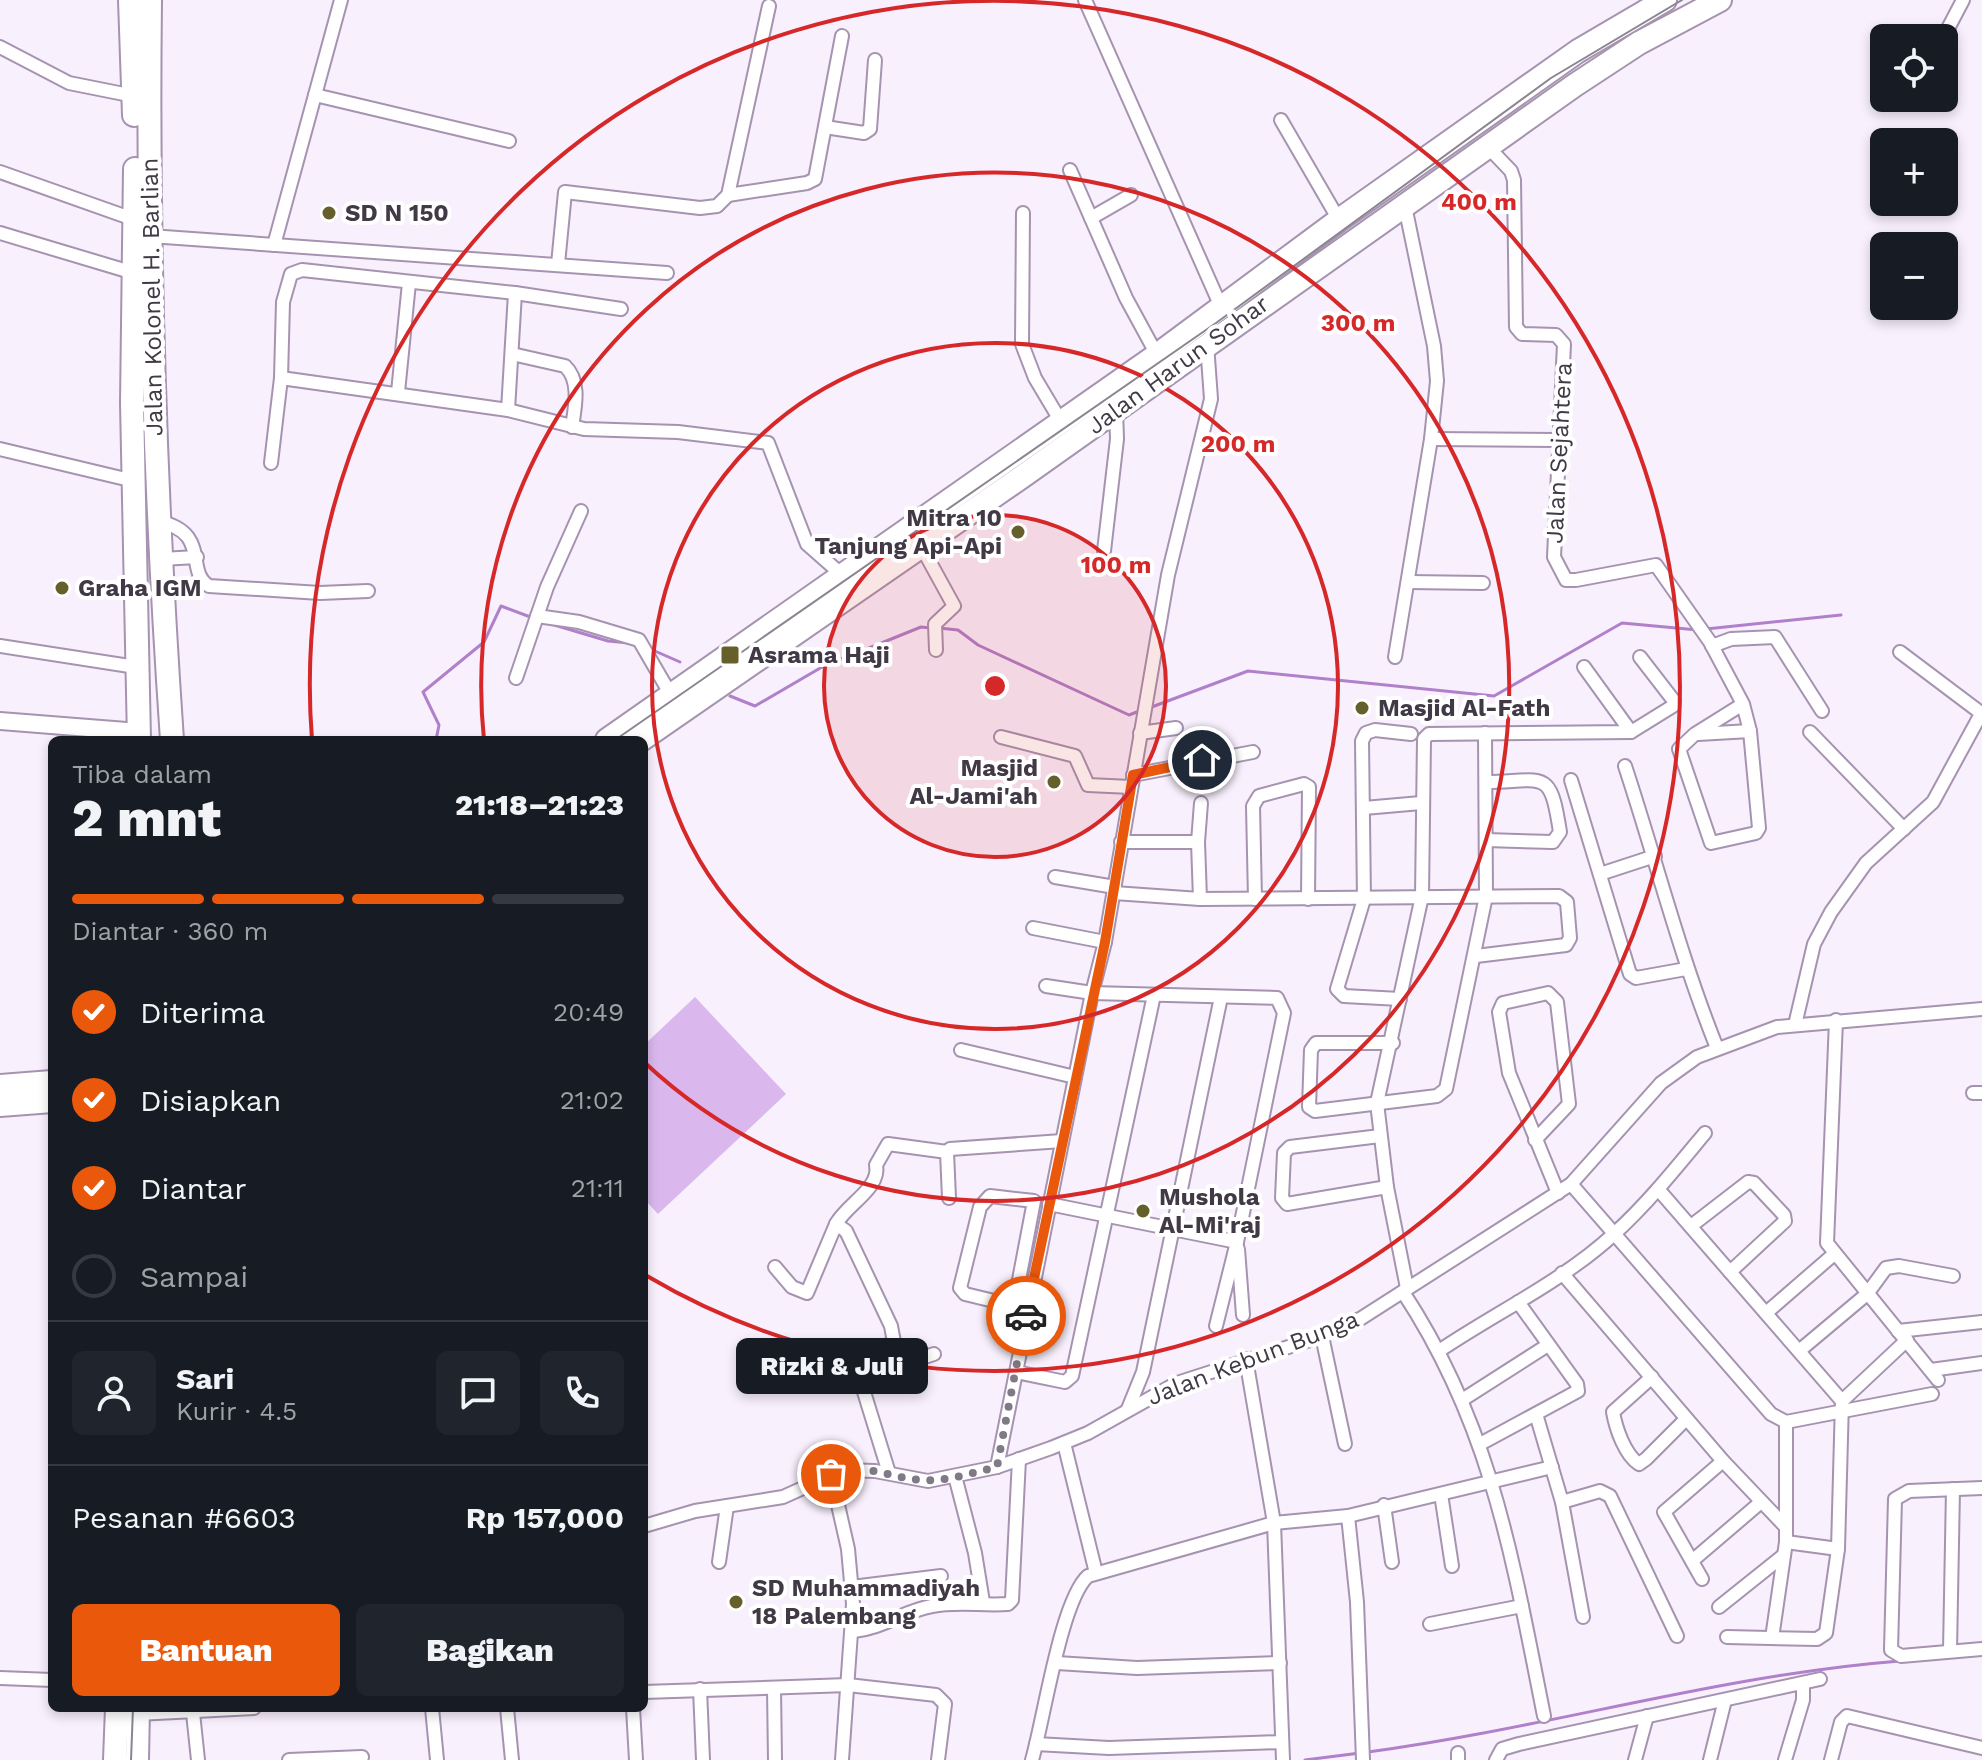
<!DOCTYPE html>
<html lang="id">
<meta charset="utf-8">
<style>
body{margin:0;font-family:"Work Sans",sans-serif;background:#20242c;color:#f1f3f6;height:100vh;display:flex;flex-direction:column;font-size:30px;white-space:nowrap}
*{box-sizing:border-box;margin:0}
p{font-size:26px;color:#9ea1a6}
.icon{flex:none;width:44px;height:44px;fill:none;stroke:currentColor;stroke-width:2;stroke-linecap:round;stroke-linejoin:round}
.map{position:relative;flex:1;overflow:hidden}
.drawer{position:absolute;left:48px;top:736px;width:600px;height:976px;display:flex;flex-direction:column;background:#171b24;border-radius:12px;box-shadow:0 4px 12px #0003}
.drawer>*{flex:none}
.fabs{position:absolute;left:1870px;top:24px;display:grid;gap:16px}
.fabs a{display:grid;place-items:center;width:88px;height:88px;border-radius:12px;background:#171b24;box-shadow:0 4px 12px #0003;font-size:40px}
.pin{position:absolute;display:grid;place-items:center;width:68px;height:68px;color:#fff;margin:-34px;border:4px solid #fff;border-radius:50%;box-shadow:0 2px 8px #0007}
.courier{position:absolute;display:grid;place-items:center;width:80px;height:80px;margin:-40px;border:6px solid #ea580c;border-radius:50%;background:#fff;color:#222;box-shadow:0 2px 10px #0007}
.bubble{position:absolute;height:56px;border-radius:12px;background:#171b24;box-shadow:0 4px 12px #0003;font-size:26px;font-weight:800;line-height:56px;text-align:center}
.headline em{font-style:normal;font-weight:800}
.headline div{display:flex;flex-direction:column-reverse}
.headline{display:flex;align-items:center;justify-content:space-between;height:136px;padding:0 24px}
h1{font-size:52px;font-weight:800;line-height:60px}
.bar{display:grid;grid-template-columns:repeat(4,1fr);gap:12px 8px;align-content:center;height:96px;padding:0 24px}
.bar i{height:10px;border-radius:6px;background:#363941}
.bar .active{background:#ea580c}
.bar p{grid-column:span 4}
.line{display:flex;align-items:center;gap:20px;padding:0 24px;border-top:2px solid #363941}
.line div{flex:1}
.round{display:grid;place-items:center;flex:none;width:84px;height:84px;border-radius:12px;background:#20242c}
ol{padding:0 24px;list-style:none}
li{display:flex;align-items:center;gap:24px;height:88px}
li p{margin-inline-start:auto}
li .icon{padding:8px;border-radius:50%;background:#ea580c;color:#fff;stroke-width:4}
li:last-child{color:#9ea1a6}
li i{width:44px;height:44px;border:4px solid #363941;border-radius:50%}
.button{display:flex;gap:16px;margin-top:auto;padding:16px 24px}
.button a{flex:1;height:92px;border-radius:12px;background:#ea580c;color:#fff;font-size:32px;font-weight:800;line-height:92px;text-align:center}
.button a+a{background:#20242c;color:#f1f3f6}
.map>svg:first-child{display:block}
.green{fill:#dab8ed}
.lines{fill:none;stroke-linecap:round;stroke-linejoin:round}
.stream{stroke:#b080ca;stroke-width:3}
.street-casing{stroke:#a593b0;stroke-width:16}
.secondary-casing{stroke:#a593b0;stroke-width:20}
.highway-casing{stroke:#a593b0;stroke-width:26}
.street{stroke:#fff;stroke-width:12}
.secondary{stroke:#fff;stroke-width:16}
.highway{stroke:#fff;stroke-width:22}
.tram{stroke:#8c8491;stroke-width:2}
.done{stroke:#817985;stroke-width:8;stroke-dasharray:0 14.4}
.route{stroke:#ea580c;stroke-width:10}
.ring{fill:none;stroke:#d62828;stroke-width:4}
.poi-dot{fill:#645f2b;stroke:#fff;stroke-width:3}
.labels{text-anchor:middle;stroke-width:8;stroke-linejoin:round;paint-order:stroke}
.poi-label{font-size:24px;font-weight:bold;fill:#413945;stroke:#fff;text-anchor:start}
.street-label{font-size:24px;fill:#413945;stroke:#fff}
.centre{fill:#d62828;stroke:#fff;stroke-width:4}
.ring-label{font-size:24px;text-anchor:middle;font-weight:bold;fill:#d62828;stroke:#fff;stroke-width:8;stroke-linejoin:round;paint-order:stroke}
</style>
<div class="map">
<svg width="1982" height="1760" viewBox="0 0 1982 1760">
<rect width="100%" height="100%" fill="#f8f0fd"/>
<path class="green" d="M 695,997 L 786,1094 L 658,1214 L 644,1199 L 644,1045 Z"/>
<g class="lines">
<g class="stream">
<path d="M 551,624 L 608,641 L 629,643"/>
<path d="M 939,628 L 958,630 L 978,645 L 1129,715 L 1142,710"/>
<path d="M 1706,629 L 1841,615"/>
<path d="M 648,648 L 680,662"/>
<path d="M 730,696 L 755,706 L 822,667 L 921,627 L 931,628"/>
<path d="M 1149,708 L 1248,671 L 1494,696 L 1622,623 L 1698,630"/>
<path d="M 436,740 L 439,725 L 423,692 L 484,642 L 501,606 L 533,618"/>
<path d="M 1368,1752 C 1547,1728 1720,1675 1900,1661"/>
<path d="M 1305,1760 L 1360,1753"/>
</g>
<g class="street-casing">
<g id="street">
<path d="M 1085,0 L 1222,309"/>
<path d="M 1943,38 L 1963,0"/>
<path d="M 0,47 L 69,83 L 134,96"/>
<path d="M 315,95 L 509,141"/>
<path d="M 1281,120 L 1339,220"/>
<path d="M 825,127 L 864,133 L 870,129 L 875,60"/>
<path d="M 1488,147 L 1511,171 L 1514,180 L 1516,327 L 1522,334 L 1556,335 L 1564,344 L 1554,557 L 1566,580 L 1576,580 L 1656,565 L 1710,642 L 1743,704 L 1750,731 L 1759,828 L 1756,833 L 1711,843 L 1679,749 L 1695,734 L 1743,704"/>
<path d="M 1070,170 L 1126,298 L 1157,355"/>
<path d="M 0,172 L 133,219"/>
<path d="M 728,195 L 807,183 L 815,179 L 842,36"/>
<path d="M 1023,213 L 1022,344 L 1035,378 L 1060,420"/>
<path d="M 1091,218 L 1131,195"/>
<path d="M 0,233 L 134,273"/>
<path d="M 150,236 L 667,273"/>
<path d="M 274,245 L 341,0"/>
<path d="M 558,264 L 565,192 L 700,208 L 717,206 L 728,195 L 769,6"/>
<path d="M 515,293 L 621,309"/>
<path d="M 512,354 L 565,366 C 581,381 575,407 572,427"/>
<path d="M 398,392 L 409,283"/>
<path d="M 508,410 L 584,429 L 678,432 L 768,443 L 807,544 L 841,574"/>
<path d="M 1431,439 L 1558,440"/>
<path d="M 0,449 L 134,481"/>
<path d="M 271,463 L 281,378 L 283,302 L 291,274 L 302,270 L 515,293 L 508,410 L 281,378"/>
<path d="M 157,521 C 212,532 184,571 209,586 L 320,593 L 368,591"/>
<path d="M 921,546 L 954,606 L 935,624 L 936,650"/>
<path d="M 1104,551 L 1117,439 L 1116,409"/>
<path d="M 161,559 L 197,557"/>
<path d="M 1409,582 L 1483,583"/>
<path d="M 537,616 L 579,622 L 639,640 L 671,695"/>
<path d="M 0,646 L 136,667"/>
<path d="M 1712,646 L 1731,639 L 1775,637 L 1822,711"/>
<path d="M 1900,652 L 1981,713"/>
<path d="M 1395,657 L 1431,439 L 1437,381 L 1434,346 L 1405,206"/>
<path d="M 516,678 L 547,587 L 581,511"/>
<path d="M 1631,732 L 1673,706 L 1674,701 L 1640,657"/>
<path d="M 1810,732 L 1904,829"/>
<path d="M 1140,733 L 1176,728"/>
<path d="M 1698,734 L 1750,731"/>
<path d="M 1001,737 L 1075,756 L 1088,785 L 1131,787"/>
<path d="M 1625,766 C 1656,860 1680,956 1717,1048"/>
<path d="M 1133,775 L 1253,752"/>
<path d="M 1571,780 L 1630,974 L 1636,978 L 1686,969"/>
<path d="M 1364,808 L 1421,803"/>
<path d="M 1486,840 L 1553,842 L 1560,832 C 1550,768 1546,781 1487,782"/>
<path d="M 1121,842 L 1198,842 L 1200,899"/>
<path d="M 1198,842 L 1201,803"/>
<path d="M 1600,874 L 1655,856"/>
<path d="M 1055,877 L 1115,887"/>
<path d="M 1114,893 L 1200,899 L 1559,896 L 1567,902 L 1570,938 L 1566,945 L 1476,956"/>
<path d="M 1255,899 L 1253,806 L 1259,796 L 1304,784 L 1309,787 L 1308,899"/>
<path d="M 1033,928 L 1105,942"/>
<path d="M 1046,986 L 1092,993 L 1277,998 L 1284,1013 L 1237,1242 L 1049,1204"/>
<path d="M 1400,999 L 1344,996 L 1337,989 L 1364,899 L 1362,741 L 1366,733 L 1375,730 L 1411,734"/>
<path d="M 1836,1020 L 1827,1243 L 1938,1380"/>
<path d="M 1795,1025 L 1814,944 L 1831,912 L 1866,863 L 1933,802 L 1982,712"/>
<path d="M 1393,1043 L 1316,1043 L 1311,1050 L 1309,1107 L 1315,1111 L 1437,1096 L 1446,1089 L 1486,896 L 1485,733"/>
<path d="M 961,1050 L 1075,1077"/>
<path d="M 1973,1093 L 1982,1093"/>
<path d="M 1380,1136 L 1290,1147 L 1284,1153 L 1282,1198 L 1287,1204 L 1387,1187"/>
<path d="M 1535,1140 L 1569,1104 L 1557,1002 L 1548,993 L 1503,1003 L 1499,1012 L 1509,1073 L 1558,1193"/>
<path d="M 1571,1184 L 1771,1414 L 1786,1422 L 1932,1394"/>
<path d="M 1658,1189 L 1842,1401"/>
<path d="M 949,1198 L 947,1152 L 950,1149 L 1062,1141"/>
<path d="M 836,1224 C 847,1204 881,1188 876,1165 L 888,1144 L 947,1152"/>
<path d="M 1691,1226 L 1748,1182 L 1754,1183 L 1784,1215 L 1785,1221 L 1730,1272"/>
<path d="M 1238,1249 L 1243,1315"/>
<path d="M 775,1267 L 792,1287 L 807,1293 L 836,1224 L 846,1231 L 891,1326 L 894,1342 L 862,1358 L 856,1366 L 889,1473"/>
<path d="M 1562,1273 L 1723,1461 L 1784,1525"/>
<path d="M 1407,1288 L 1387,1187 L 1377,1103 L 1422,896 L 1424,739 L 1429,734 L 1631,732 L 1584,667"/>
<path d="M 1403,1292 C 1492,1427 1513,1561 1544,1716"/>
<path d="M 1014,1306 L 1034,1201 L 990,1196 L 980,1207 L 960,1288 L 965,1294 L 1027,1309"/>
<path d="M 1766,1313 L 1833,1255"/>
<path d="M 1216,1326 L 1237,1242"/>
<path d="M 1898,1331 L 1982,1322"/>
<path d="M 1322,1336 L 1345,1444"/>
<path d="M 894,1342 L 903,1364 L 934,1354"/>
<path d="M 1439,1351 C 1497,1312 1563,1281 1614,1234 C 1648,1203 1676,1168 1705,1133"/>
<path d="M 1799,1351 L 1867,1294 L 1886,1268 L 1899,1266 L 1953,1276"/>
<path d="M 1246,1359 L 1274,1523 L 1283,1760"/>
<path d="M 1931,1370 L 1982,1363"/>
<path d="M 1016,1372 L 1065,1382 L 1072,1376 L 1154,995"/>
<path d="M 1652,1377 L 1613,1412 C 1616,1429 1625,1455 1639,1464 L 1646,1459 L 1686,1419"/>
<path d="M 1462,1400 L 1548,1345"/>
<path d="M 1128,1409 L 1143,1372 L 1221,997"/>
<path d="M 1536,1414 L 1562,1502 L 1583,1617"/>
<path d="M 1064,1443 L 1096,1573"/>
<path d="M 1480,1444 L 1578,1391 L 1577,1384 L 1518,1302"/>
<path d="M 997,1467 L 1092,993 L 1105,942 L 1168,575 L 1211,399 L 1207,344"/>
<path d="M 831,1474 L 848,1549 L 853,1604 L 842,1760"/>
<path d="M 955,1476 L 975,1553 L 983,1602"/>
<path d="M 1982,1488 L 1909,1491 L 1895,1499 L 1891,1650 L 1901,1656 L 1982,1649"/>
<path d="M 1441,1494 L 1452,1566"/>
<path d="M 1562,1502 L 1600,1491 L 1610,1496 L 1677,1636"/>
<path d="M 1384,1505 L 1392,1562"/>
<path d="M 1348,1516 L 1357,1602 L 1363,1760"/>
<path d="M 644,1526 L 695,1511 L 783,1497 L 843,1470 L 875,1471 L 928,1481 L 997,1467 L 1051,1448 L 1088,1433 L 1177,1383 L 1307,1341 L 1360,1319 L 1571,1184 L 1661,1083 L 1697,1057 L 1777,1027 L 1982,1009"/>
<path d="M 1786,1542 L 1838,1549"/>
<path d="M 1692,1561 L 1761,1502"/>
<path d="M 719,1562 L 727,1506"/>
<path d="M 1702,1579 L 1664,1512 L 1723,1461"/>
<path d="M 852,1587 L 941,1576"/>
<path d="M 1719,1607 L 1784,1555"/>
<path d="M 1430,1624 L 1522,1606"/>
<path d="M 854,1631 C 883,1628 904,1611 932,1606 C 958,1601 983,1606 1008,1604 L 1012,1600 L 1019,1459"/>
<path d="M 1727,1637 L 1817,1639 L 1826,1633 L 1838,1549 L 1842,1401 L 1907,1340"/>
<path d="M 1772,1638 L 1786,1542 L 1786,1422"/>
<path d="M 1950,1651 L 1953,1489"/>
<path d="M 1057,1663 L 1137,1668 L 1280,1663"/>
<path d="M 0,1678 L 52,1680"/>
<path d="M 774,1688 L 775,1760"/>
<path d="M 700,1689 L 703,1760"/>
<path d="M 644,1692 L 848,1685 L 936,1695 L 945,1704 L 938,1760"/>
<path d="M 432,1708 L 437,1760"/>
<path d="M 507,1708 L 512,1760"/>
<path d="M 633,1708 L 636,1760"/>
<path d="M 193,1713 L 198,1760"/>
<path d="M 137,1714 L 254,1708"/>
<path d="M 1036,1744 L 1109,1748 L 1282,1742"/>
<path d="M 289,1760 L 362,1757"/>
<path d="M 1032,1760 C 1044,1719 1061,1600 1088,1576 L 1274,1523 L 1348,1516 L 1552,1467"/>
<path d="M 1458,1760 L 1458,1753"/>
<path d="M 1496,1760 L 1502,1749 L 1519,1744 L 1820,1679"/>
<path d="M 1635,1760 L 1647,1716"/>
<path d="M 1710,1760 L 1725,1700"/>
<path d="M 1785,1760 L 1803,1700 L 1803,1683"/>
<path d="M 1831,1760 L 1841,1722 L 1847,1716 L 1982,1748"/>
</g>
</g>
<g class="secondary-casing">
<path id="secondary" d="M 0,721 L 139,732"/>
</g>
<g class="highway-casing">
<g id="highway">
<path d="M 130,0 L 134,115"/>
<path d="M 150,0 C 147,247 155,494 172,740"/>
<path d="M 135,169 L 132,403 L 139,740"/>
<path d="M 607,740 L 1157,355 L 1339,220 L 1578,51 L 1665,0"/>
<path d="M 641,740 L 1023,476 L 1575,85 L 1639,43 L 1720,0"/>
<path d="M 0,1086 L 52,1082"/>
<path d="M 0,1105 L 52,1101"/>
<path d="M 115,1760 L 117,1708"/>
<path d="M 137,1760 L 138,1708"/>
</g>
</g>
<use href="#street" class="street"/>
<use href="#secondary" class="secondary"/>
<use href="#highway" class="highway"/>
<g class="tram">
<path d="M 615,740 L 1216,323 L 1551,78 L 1682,0"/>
<path d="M 131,1760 L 133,1708"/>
</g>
</g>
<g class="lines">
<path class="done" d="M 831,1474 C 863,1461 892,1479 923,1480 C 947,1482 974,1472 997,1467 L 1026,1316"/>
<path class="route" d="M 1026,1316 L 1105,942 L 1133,775 L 1202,760"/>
</g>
<circle cx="995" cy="686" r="171" fill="#d62828" fill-opacity=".12"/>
<g class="ring">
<circle cx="995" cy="686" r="171"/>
<circle cx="995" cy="686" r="343"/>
<path d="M484 740A514 514 0 1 1 644 1062"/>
<path d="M312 740A685 685 0 1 1 647 1276"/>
</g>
<g class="poi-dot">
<circle cx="329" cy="213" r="8"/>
<circle cx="1018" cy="532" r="8"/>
<circle cx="62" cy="588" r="8"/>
<rect x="720" y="645" width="20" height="20" rx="4"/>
<circle cx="1362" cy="708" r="8"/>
<circle cx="1054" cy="782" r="8"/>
<circle cx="1143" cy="1211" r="8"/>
<circle cx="736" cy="1602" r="8"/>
</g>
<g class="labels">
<g class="poi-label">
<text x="345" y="221">SD N 150</text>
<text x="1002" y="526" text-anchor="end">Mitra 10<tspan x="1002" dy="28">Tanjung Api-Api</tspan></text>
<text x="78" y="596">Graha IGM</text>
<text x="748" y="663">Asrama Haji</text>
<text x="1378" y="716">Masjid Al-Fath</text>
<text x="1038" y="776" text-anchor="end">Masjid<tspan x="1038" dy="28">Al-Jami'ah</tspan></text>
<text x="1159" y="1205">Mushola<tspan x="1159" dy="28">Al-Mi'raj</tspan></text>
<text x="752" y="1596">SD Muhammadiyah<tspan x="752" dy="28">18 Palembang</tspan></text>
</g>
<g class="street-label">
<text transform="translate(152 297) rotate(-91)" y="8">Jalan Kolonel H. Barlian</text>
<text transform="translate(1178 365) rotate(-36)" y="8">Jalan Harun Sohar</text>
<text transform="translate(1559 453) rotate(-87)" y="8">Jalan Sejahtera</text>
<text transform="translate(1253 1358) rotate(-21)" y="8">Jalan Kebun Bunga</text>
</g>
</g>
<circle cx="995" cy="686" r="12" class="centre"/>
<g class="ring-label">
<text x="1479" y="210">400 m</text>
<text x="1358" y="331">300 m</text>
<text x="1238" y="452">200 m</text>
<text x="1116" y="573">100 m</text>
</g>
</svg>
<div class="fabs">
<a><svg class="icon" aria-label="locate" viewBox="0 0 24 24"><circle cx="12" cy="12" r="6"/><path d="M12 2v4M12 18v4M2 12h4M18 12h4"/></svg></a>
<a>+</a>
<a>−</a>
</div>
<div class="pin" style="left:831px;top:1474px;background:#ea580c"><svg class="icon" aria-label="bag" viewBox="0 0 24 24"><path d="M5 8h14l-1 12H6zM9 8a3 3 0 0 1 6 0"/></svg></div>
<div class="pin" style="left:1202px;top:760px;background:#1f2937"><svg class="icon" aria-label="home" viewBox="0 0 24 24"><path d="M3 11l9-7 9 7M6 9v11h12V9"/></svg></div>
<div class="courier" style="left:1026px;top:1316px"><svg class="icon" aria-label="car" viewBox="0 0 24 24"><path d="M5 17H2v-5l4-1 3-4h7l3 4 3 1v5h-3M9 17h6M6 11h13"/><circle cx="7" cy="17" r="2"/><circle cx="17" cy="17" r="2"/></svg></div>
<div class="bubble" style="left:736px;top:1338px;width:192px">Rizki &amp; Juli</div>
<section class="drawer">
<div class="headline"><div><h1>2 mnt</h1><p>Tiba dalam</p></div><em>21:18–21:23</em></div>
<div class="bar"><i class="active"></i><i class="active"></i><i class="active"></i><i></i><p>Diantar · 360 m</p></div>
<ol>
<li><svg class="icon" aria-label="check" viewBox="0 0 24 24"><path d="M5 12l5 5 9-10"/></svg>Diterima<p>20:49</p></li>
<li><svg class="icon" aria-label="check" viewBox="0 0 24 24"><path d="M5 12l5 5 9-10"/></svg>Disiapkan<p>21:02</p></li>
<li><svg class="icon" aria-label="check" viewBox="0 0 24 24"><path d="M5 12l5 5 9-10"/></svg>Diantar<p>21:11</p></li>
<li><i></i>Sampai</li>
</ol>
<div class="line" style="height:144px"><a class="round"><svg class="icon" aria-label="person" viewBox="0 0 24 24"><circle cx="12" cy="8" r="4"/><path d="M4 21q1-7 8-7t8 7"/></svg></a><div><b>Sari</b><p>Kurir · 4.5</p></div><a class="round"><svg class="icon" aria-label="chat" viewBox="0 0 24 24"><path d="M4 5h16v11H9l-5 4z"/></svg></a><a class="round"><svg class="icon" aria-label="phone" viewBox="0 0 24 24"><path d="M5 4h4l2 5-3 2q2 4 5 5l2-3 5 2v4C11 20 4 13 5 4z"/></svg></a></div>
<div class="line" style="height:104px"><div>Pesanan #6603</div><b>Rp 157,000</b></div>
<div class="button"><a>Bantuan</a><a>Bagikan</a></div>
</section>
</div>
